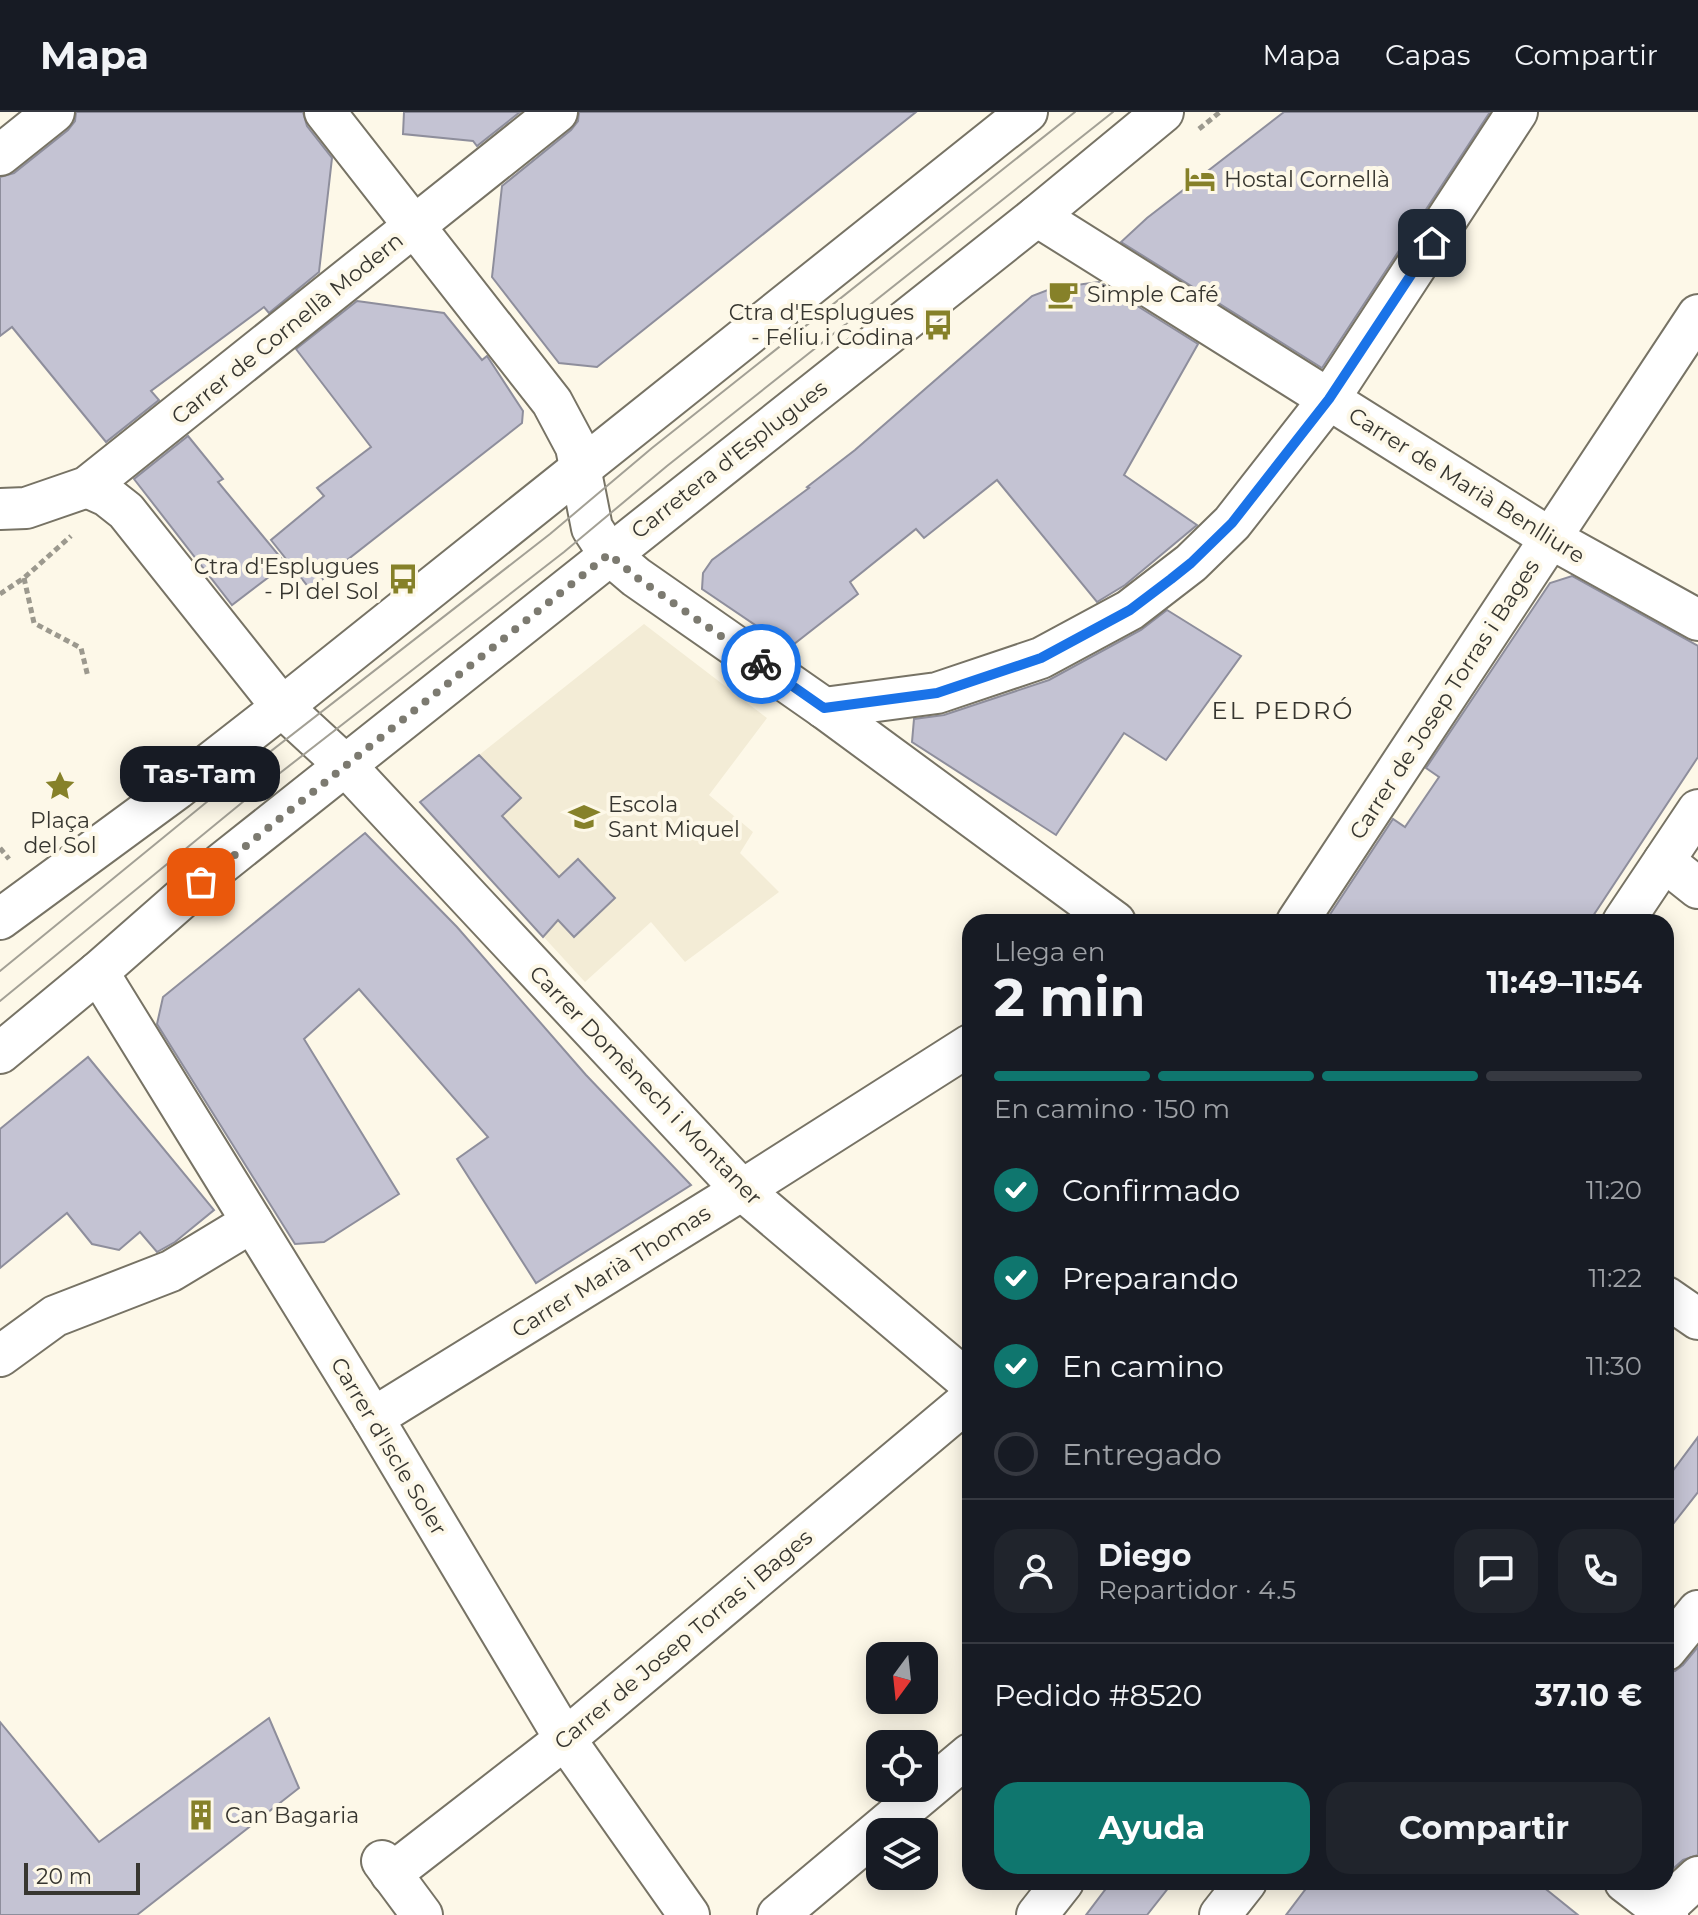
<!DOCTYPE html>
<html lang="es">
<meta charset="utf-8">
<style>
body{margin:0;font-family:Montserrat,sans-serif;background:#20242c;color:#f1f3f6;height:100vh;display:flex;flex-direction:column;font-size:30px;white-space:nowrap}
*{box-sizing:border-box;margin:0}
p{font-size:26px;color:#9ea1a6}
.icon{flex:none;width:44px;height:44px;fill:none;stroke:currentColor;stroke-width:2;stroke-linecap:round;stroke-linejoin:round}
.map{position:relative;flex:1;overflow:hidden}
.panel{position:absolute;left:962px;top:802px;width:712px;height:976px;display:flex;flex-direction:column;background:#171b24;border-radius:24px;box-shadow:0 4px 20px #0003}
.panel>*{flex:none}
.needle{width:52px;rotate:195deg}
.fabs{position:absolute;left:866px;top:1530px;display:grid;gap:16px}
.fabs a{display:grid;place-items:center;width:72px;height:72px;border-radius:16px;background:#171b24;box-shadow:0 4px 20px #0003;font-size:40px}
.scale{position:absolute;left:24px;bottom:20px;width:116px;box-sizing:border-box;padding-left:8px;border:4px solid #373630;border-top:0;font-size:22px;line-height:28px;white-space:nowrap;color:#373630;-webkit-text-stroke:6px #fdf8e8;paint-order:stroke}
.pin{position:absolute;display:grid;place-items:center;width:68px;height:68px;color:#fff;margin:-34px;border-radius:16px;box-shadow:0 4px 12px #0006}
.courier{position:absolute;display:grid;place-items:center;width:80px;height:80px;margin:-40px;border:6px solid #1a73e8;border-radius:50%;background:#fff;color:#222;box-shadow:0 2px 10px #0007}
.bubble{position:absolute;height:56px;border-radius:24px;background:#171b24;box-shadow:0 4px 20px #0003;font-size:26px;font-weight:700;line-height:56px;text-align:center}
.headline em{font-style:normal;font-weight:700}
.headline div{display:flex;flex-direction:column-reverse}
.headline{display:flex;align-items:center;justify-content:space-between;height:136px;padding:0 32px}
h1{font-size:52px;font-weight:700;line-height:60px}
.bar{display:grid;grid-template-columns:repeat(4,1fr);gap:12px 8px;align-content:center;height:96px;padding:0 32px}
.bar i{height:10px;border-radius:6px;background:#363941}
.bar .on{background:#0f766e}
.bar p{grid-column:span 4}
.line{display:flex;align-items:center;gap:20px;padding:0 32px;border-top:2px solid #363941}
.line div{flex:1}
.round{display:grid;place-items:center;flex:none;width:84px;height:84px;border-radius:24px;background:#20242c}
ol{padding:0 32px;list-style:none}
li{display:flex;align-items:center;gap:24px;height:88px}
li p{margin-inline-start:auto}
li .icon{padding:8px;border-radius:50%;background:#0f766e;color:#fff;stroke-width:4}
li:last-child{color:#9ea1a6}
li i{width:44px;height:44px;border:4px solid #363941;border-radius:50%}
.cta{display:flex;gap:16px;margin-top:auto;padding:16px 32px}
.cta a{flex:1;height:92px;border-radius:24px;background:#0f766e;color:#fff;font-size:32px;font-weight:700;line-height:92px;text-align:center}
.cta a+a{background:#20242c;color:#f1f3f6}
header{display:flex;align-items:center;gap:48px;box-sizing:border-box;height:112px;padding:0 40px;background:#171b24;border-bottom:2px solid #363941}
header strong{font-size:38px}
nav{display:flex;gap:44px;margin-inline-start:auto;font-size:28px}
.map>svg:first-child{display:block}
.built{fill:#f3ecd6}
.building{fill:#c4c3d3;stroke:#8e8e9c;stroke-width:2}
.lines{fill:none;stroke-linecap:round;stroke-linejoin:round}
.minor-casing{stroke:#777365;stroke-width:44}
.path{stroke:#9c998e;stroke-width:5;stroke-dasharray:6 4;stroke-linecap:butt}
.minor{stroke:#fff;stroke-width:40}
.tram{stroke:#a3a095;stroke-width:2}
.done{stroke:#7c7a70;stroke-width:8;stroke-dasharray:0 14.4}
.route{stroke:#1a73e8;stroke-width:10}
.labels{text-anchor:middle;stroke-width:8;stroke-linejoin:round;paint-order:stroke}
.poi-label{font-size:22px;fill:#373630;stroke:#fdf8e8;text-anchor:start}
.street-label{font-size:22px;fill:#373630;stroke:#fdf8e8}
.neighbourhood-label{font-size:24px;letter-spacing:2px;fill:#373630;stroke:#fdf8e8}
</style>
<header>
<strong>Mapa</strong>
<nav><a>Mapa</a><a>Capas</a><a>Compartir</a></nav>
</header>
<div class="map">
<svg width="1698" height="1803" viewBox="0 0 1698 1803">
<rect width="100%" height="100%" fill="#fdf8e8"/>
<path class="built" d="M 644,512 L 767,606 L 709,683 L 753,720 L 740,741 L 779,780 L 685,850 L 651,810 L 585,870 L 420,690 Z"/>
<g class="building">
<path d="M 76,0 L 303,0 L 307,14 L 332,46 L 319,160 L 269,201 L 264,195 L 151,279 L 159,288 L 106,330 L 12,215 L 0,224 L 0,65 L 14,61 L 68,18 L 75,9 Z"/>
<path d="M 404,0 L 520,0 L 477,34 L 473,29 L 403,22 Z"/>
<path d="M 579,0 L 916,0 L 597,255 L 559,251 L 492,165 L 502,74 L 571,18 L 578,9 Z"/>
<path d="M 1284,0 L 1490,0 L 1322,256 L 1121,130 L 1147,106 Z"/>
<path d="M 1099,170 L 1198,232 L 1124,363 L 1197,413 L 1125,473 L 1097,490 L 997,368 L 924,426 L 916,417 L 850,470 L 858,482 L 789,536 L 702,477 L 703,461 L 712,448 L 809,376 L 807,375 L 855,338 L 1032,184 L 1053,176 Z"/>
<path d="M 357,189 L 444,201 L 482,248 L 487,244 L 523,299 L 522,311 L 310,477 L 271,428 L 324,384 L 317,376 L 371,335 L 296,237 Z"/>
<path d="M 188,324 L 223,367 L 218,370 L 286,452 L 232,493 L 134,367 Z"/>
<path d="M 1572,464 L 1698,534 L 1698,645 L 1589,810 L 1325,810 L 1393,707 L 1405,715 L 1439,665 L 1426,656 L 1550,471 Z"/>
<path d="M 1167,498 L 1241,544 L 1166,648 L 1124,621 L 1056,723 L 912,630 L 914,607 L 944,603 L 1049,568 L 1141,518 Z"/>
<path d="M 479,643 L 521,686 L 502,704 L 559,765 L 578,747 L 615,786 L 574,825 L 558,808 L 543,825 L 420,690 Z"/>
<path d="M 365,721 L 457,815 L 586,963 L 691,1073 L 536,1171 L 457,1047 L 488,1025 L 359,877 L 304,927 L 399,1082 L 324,1130 L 295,1132 L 157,912 L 163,885 Z"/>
<path d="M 88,945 L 214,1098 L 175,1130 L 157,1140 L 140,1120 L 119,1138 L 92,1132 L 67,1101 L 0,1156 L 0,1017 Z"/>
<path d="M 1698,1325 L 1698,1380 L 1666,1421 L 1666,1368 Z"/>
<path d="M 1698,1535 L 1698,1743 L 1683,1748 L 1666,1763 L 1666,1560 L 1675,1559 L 1683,1553 Z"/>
<path d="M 269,1606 L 299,1676 L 137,1803 L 0,1803 L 0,1610 L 99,1730 Z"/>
<path d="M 1111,1770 L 1173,1770 L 1147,1803 L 1086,1803 Z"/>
<path d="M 1311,1770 L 1537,1770 L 1578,1803 L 1286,1803 Z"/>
</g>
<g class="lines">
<g class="minor-casing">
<g id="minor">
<path d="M 325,0 L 552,290 L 576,335 L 592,416 L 609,442 L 636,465 L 824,596 L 1115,810"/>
<path d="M 0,43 L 54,0"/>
<path d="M 1037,104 L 1550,426 L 1698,508"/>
<path d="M 87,375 L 107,384 L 126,399 L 282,595 L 345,653 L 742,1078 L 970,1271"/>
<path d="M 0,397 L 26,396 L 87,375 L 557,0"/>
<path d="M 824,596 L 937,581 L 1041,546 L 1130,498 L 1191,451 L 1232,411 L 1329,287 L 1517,0"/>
<path d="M 1664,749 L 1698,776"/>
<path d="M 0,807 L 177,677 L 282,595 L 1027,0"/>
<path d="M 1297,810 L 1698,203"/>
<path d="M 1623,810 L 1698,698"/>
<path d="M 98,860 L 373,1306 L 565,1627 L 689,1803"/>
<path d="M 0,941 L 98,860 L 221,752 L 1037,104 L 1163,0"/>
<path d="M 1666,1185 L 1698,1207"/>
<path d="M 0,1244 L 55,1204 L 171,1159 L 252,1110"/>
<path d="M 373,1306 L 742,1078 L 970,933"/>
<path d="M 1666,1538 L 1698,1499"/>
<path d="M 382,1749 L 422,1803"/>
<path d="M 391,1762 L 565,1627 L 970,1287"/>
<path d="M 1625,1770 L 1668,1803"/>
<path d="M 1665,1800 L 1671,1790 L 1698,1765"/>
<path d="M 778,1803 L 970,1642"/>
<path d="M 1037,1803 L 1063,1770"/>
<path d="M 1220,1803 L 1246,1770"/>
</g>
</g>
<g class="path">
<path d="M 1199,17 L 1220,0"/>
<path d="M 24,466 L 34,511 L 81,536 L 88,565"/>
<path d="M 0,482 L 24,466 L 71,424"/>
<path d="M 0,736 L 9,747"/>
</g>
<use href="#minor" class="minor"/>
<g class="tram">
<path d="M 0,859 L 230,671 L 550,422 L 652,336 L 1075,0"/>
<path d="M 0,889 L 244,689 L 564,440 L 667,354 L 1113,0"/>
</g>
</g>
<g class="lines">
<path class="done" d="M 201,770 L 609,442 L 636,465 L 761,552"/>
<path class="route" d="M 761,552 L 824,596 L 937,581 L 1041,546 L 1130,498 L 1171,467 L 1191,451 L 1232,411 L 1329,287 L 1432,131"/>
</g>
<defs>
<g id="hotel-bare" transform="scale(2.4)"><path d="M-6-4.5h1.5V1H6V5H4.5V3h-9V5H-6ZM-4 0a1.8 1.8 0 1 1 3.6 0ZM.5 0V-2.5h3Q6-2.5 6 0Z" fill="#868129" stroke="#fdf8e8" stroke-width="2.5" paint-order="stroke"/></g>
<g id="cafe-bare" transform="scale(2.4)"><path d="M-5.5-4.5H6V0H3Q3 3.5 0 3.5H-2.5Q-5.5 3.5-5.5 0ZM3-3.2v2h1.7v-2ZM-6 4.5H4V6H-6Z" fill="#868129" stroke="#fdf8e8" stroke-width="2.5" paint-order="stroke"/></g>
<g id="bus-bare" transform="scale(2.4)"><path d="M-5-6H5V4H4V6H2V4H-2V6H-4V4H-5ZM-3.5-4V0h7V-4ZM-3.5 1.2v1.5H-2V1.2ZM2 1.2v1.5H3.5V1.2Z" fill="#868129" stroke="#fdf8e8" stroke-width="2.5" paint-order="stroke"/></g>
<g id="sight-bare" transform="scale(2.4)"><path d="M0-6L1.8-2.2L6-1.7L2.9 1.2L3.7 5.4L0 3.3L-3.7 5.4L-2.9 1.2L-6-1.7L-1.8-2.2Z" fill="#868129" stroke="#fdf8e8" stroke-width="2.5" paint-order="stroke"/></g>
<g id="school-bare" transform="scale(2.4)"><path d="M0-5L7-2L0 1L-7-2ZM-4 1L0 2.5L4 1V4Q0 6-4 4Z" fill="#868129" stroke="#fdf8e8" stroke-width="2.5" paint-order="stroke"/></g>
<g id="building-bare" transform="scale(2.4)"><path d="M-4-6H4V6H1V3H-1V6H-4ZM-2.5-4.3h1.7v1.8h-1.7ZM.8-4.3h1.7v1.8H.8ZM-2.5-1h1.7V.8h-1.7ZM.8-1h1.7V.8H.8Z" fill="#868129" stroke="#fdf8e8" stroke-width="2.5" paint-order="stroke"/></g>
</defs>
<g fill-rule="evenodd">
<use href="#hotel-bare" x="1200" y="67"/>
<use href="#cafe-bare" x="1063" y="182"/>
<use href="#bus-bare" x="938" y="213"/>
<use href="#bus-bare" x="403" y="467"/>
<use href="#sight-bare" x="60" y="674"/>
<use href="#school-bare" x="584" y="705"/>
<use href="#building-bare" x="201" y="1703"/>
</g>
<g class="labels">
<g class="poi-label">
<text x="1224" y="75">Hostal Cornellà</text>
<text x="1087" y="190">Simple Café</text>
<text x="914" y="208" text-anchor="end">Ctra d'Esplugues<tspan x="914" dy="25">- Feliu i Codina</tspan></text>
<text x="379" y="462" text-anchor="end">Ctra d'Esplugues<tspan x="379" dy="25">- Pl del Sol</tspan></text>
<text x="608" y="700">Escola<tspan x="608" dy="25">Sant Miquel</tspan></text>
<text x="60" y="716" text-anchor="middle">Plaça<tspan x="60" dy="25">del Sol</tspan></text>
<text x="225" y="1711">Can Bagaria</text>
</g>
<g class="street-label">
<text transform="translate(287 216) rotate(-39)" y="8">Carrer de Cornellà Modern</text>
<text transform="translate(729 347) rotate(-38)" y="8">Carretera d'Esplugues</text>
<text transform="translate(1467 373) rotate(32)" y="8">Carrer de Marià Benlliure</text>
<text transform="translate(1444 587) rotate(-57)" y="8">Carrer de Josep Torras i Bages</text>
<text transform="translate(646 973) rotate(46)" y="8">Carrer Domènech i Montaner</text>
<text transform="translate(611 1159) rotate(-32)" y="8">Carrer Marià Thomas</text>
<text transform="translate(389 1334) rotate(59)" y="8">Carrer d'Iscle Soler</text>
<text transform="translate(683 1527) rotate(-40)" y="8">Carrer de Josep Torras i Bages</text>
</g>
<g class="neighbourhood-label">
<text x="1283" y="607">EL PEDRÓ</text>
</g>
</g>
</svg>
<div class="fabs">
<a><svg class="needle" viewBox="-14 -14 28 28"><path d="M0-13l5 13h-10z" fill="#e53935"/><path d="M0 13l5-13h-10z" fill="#9ea1a6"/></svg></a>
<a><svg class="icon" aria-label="locate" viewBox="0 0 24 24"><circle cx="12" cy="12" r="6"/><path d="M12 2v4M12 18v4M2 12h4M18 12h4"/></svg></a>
<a><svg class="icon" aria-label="layers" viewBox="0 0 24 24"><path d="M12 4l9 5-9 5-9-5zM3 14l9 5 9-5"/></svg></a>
</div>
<div class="scale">20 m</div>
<div class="pin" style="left:201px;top:770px;background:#ea580c"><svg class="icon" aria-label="bag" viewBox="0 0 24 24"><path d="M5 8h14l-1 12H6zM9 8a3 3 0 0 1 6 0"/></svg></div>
<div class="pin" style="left:1432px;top:131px;background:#1f2937"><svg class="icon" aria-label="home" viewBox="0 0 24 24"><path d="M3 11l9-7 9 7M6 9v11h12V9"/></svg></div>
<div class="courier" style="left:761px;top:552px"><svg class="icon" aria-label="bike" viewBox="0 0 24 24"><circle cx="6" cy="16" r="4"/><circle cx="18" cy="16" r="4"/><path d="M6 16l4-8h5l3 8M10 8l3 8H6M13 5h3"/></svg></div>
<div class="bubble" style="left:120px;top:634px;width:160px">Tas-Tam</div>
<section class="panel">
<div class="headline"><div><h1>2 min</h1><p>Llega en</p></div><em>11:49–11:54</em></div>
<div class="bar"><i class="on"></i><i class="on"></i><i class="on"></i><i></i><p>En camino · 150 m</p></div>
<ol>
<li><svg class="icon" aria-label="check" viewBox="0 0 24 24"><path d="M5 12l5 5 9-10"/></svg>Confirmado<p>11:20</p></li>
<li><svg class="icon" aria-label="check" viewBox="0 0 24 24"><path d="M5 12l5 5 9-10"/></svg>Preparando<p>11:22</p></li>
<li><svg class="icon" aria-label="check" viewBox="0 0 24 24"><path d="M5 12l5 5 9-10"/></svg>En camino<p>11:30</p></li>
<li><i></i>Entregado</li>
</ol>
<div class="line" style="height:144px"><a class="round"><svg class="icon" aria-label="person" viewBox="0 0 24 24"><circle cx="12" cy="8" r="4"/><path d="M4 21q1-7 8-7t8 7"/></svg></a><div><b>Diego</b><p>Repartidor · 4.5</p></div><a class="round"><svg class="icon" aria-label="chat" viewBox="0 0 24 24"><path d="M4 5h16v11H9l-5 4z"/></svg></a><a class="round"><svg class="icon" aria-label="phone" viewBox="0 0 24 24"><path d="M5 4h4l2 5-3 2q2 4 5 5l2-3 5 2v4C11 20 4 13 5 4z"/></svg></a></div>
<div class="line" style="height:104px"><div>Pedido #8520</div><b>37.10 €</b></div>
<div class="cta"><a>Ayuda</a><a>Compartir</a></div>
</section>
</div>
